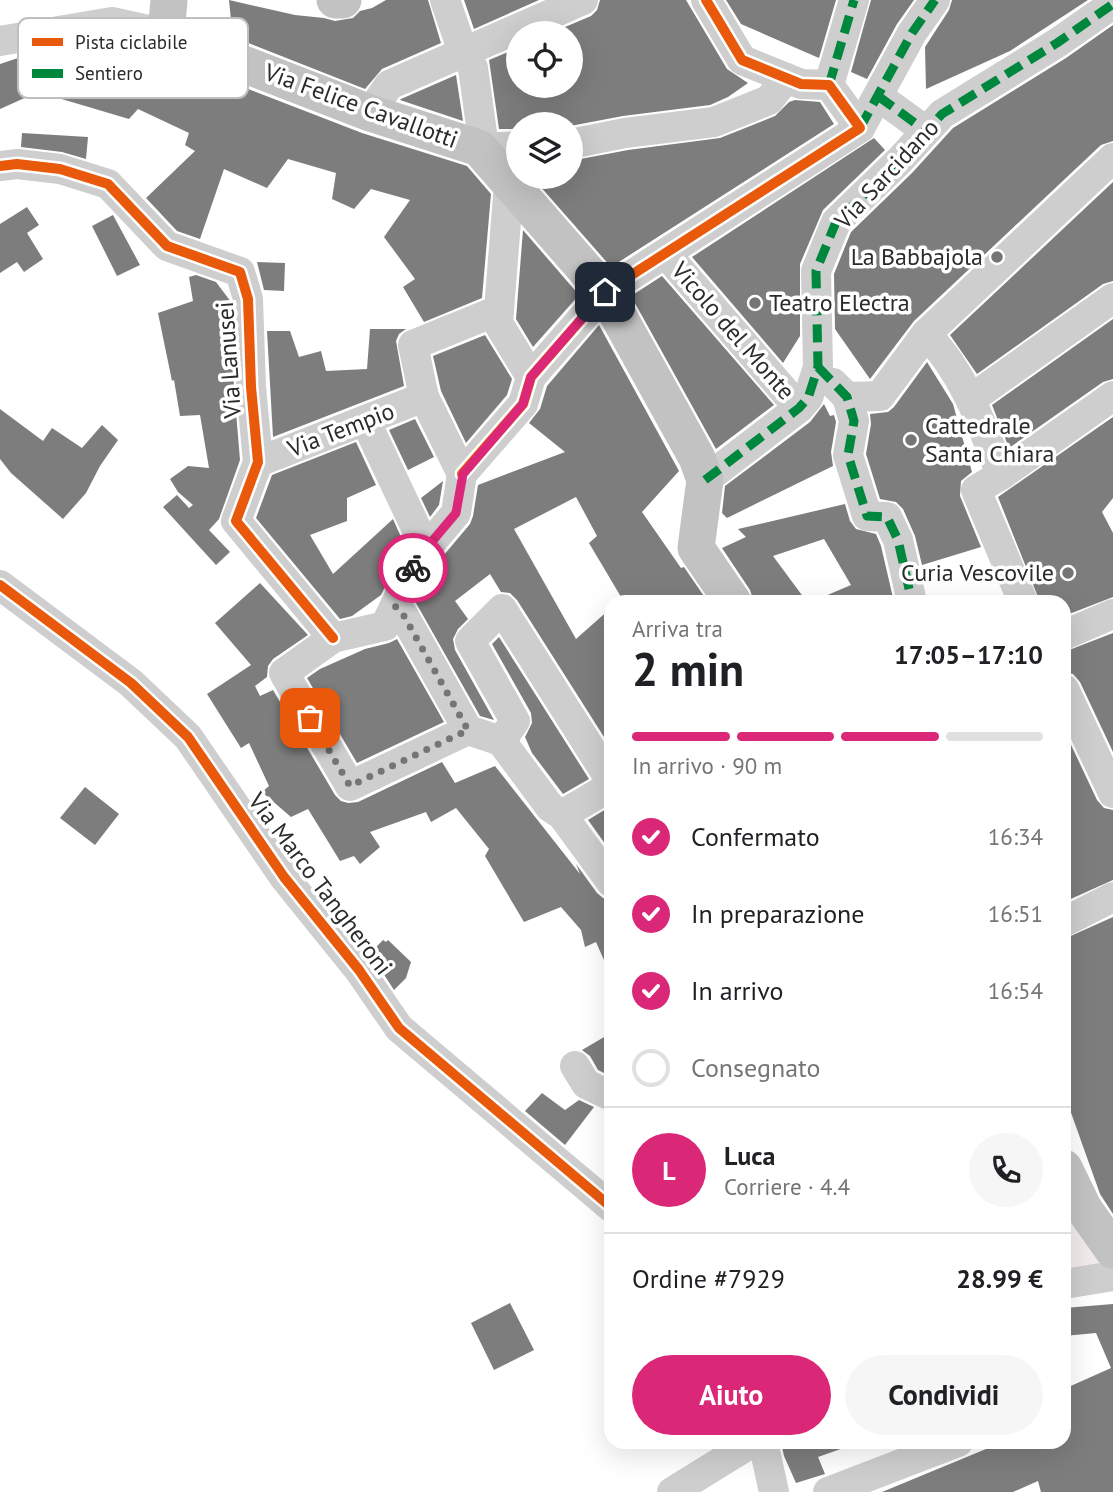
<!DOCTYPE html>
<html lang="it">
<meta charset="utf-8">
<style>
body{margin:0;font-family:"PT Sans",sans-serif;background:#f6f6f6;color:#202124;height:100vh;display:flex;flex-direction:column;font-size:26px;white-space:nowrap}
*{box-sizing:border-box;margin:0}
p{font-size:23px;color:#757577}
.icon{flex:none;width:38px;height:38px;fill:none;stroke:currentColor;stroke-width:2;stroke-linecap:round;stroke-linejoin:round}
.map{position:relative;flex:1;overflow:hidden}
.drawer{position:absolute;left:604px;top:595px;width:467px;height:854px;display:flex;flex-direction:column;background:#fff;border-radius:21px;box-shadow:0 7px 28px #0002}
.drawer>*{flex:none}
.buttons{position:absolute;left:506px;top:21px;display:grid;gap:14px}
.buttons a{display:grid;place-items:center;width:77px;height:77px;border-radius:50%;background:#fff;box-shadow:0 7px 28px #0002;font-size:35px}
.pin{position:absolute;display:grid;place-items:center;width:60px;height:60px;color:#fff;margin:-30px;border-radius:14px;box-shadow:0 4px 10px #0006}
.courier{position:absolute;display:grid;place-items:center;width:70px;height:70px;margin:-35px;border:5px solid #db2777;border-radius:50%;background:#fff;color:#222;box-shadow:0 2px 9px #0007}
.summary em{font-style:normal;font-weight:600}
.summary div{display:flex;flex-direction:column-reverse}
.summary{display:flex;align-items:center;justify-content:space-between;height:119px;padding:0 28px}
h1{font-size:46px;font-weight:600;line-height:52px}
.bar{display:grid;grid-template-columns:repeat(4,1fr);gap:10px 7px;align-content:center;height:84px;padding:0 28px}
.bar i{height:9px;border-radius:5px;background:#e0e0e0}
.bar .selected{background:#db2777}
.bar p{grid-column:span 4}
.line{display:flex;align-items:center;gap:18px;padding:0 28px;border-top:2px solid #e0e0e0}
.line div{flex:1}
.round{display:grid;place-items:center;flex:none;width:74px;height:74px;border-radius:37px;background:#f6f6f6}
ol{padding:0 28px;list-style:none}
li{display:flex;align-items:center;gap:21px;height:77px}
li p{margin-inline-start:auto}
li .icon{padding:7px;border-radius:50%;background:#db2777;color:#fff;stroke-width:4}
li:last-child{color:#757577}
li i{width:38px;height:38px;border:4px solid #e0e0e0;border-radius:50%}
.cta{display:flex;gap:14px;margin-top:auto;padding:14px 28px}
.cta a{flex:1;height:80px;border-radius:42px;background:#db2777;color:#fff;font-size:28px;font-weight:600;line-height:80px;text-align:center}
.cta a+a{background:#f6f6f6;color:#202124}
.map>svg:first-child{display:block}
.green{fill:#f2ebec}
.building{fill:#7d7d7d}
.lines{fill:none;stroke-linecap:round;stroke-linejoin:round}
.minor{stroke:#cecece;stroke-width:30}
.major{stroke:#c2c2c2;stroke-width:37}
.quiet{stroke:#00873e;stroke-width:9;stroke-dasharray:18 9;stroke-linecap:butt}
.cycleway-casing{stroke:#fff;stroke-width:15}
.cycleway{stroke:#e8590c;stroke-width:10}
.done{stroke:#757575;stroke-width:7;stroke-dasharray:0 12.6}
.route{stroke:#db2777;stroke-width:9}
.poi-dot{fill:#757575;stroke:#fff;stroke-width:2.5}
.labels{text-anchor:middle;stroke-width:7;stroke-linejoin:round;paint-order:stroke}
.street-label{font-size:24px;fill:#2b2b2b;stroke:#fff}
.poi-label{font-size:24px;fill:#2b2b2b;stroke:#fff;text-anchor:end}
.key{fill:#fff;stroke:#bfbfbf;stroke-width:2}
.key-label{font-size:19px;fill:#2b2b2b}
</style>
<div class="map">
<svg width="1113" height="1492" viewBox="0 0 1113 1492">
<rect width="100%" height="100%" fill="#fff"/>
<path class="green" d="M 1084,1218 L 1104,1253 L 1096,1271 L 1064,1277 L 1064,1222 Z"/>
<g class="building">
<path d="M 229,0 L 295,15 L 324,18 L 335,21 L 353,18 L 360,11 L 372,8 L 386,0 L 428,0 L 441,43 L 382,69 L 365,89 L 203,25 L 231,20 Z"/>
<path d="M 464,0 L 539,0 L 474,29 Z"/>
<path d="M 600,0 L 686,0 L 727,69 L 748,83 L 728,97 L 710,105 L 623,116 L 570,126 L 570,124 L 518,124 L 518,129 L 499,129 L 489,60 L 518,48 L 518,86 L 570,86 L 570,33 L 551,33 L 591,16 L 597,10 Z"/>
<path d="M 726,0 L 836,0 L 819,58 L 741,24 Z"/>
<path d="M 871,0 L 914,0 L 897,24 L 867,79 L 851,72 Z"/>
<path d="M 952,0 L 1088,0 L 1010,51 L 926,89 L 925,47 L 949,10 Z"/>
<path d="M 1113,25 L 1113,141 L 1101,145 L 914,321 L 870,379 L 835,329 L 834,274 L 851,232 L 912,173 L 953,128 L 1066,58 Z"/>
<path d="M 115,41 L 153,49 L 158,54 L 362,133 L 467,166 L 491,194 L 482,298 L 424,322 L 403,287 L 415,279 L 384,237 L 410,200 L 371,189 L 354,209 L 332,199 L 336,173 L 288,159 L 267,188 L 224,169 L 200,239 L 177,231 L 146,198 L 195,151 L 185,145 L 189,133 L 138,109 L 129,119 L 38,92 L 0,109 L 0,64 L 21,57 Z"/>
<path d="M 456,75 L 463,121 L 400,100 L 401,99 Z"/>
<path d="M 795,100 L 820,102 L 834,124 L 611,267 L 532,177 L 570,177 L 570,161 L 628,150 L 720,138 L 775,116 L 789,102 Z"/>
<path d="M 22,133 L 88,137 L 86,159 L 62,152 L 21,147 Z"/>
<path d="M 874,138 L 885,150 L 823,210 L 800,264 L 800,336 L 783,363 L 692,257 Z"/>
<path d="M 1113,182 L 1113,281 L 1103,284 L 977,374 L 950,335 Z"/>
<path d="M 27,207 L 39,225 L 27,233 L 43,259 L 24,272 L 17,262 L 0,273 L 0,224 Z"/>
<path d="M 113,215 L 140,265 L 117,276 L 92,226 Z"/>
<path d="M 523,230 L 579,295 L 533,347 L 516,319 Z"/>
<path d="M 257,262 L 285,263 L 284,291 L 264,290 Z"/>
<path d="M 196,275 L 216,282 L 231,302 L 234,388 L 240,460 L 219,519 L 209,530 L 230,552 L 216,565 L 163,507 L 177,495 L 189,508 L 193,505 L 178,492 L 170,479 L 188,466 L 209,468 L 200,415 L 180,416 L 174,380 L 172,381 L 158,313 L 193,301 L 189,277 Z"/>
<path d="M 662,276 L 774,405 L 716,449 L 631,296 Z"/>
<path d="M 1113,319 L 1113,379 L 1103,382 L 1009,448 L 992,405 Z"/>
<path d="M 599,325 L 679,471 L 642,512 L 681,568 L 684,567 L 708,602 L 624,602 L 589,543 L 597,536 L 576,497 L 514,529 L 576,639 L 611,608 L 611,748 L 517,600 L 510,593 L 501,592 L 490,574 L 455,601 L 468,619 L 458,629 L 453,639 L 455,650 L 494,720 L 480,716 L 416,603 L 433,568 L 470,524 L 473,516 L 478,485 L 565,452 L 529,423 L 540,409 L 547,386 Z"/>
<path d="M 370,329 L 406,329 L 399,334 L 396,341 L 404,386 L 273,437 L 267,331 L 290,331 L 299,357 L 321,351 L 326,371 L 367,369 Z"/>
<path d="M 485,335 L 512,379 L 507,395 L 466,443 L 441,391 L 433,356 Z"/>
<path d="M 927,362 L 953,404 L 972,472 L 961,481 L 960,496 L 981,547 L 922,565 L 915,536 L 903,509 L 896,502 L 880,499 L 866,454 L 871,424 L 870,414 L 888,412 L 894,407 Z"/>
<path d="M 824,404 L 830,416 L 834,415 L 836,422 L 831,452 L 833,466 L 727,518 L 722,513 L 725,486 L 810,422 Z"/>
<path d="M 0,409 L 43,441 L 52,428 L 82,448 L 102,425 L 118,440 L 100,466 L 86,493 L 63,519 L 11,473 L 0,459 Z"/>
<path d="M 1113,417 L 1113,498 L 1102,512 L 1113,533 L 1113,597 L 1064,616 L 1064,602 L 1040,602 L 998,497 Z"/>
<path d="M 415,419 L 434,457 L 408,470 L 389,430 Z"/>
<path d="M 356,442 L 376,485 L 347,498 L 347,521 L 310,535 L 333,574 L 393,519 L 405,546 L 381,595 L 352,616 L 340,619 L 256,518 L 272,475 Z"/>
<path d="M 443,481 L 439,505 L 430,517 L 421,498 Z"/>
<path d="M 845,504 L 850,521 L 856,529 L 876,534 L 881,546 L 894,602 L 811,602 L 851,585 L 824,539 L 773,556 L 807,602 L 754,602 L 750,590 L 722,548 L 746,537 L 738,529 Z"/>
<path d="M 260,583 L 308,635 L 273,659 L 268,666 L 267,677 L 255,686 L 260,696 L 273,690 L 335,795 L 341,801 L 348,803 L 358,802 L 442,762 L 455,783 L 495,766 L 580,874 L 576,864 L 597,893 L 603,898 L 611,899 L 611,976 L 596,942 L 585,947 L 581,930 L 561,907 L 524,922 L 485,856 L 489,849 L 456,808 L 431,822 L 426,812 L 370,832 L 380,847 L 360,864 L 354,856 L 340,861 L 308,809 L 291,817 L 262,792 L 269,786 L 249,743 L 241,748 L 207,694 L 251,665 L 215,623 Z"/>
<path d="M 1113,633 L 1113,752 L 1080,682 L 1073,674 L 1064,672 L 1064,652 Z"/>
<path d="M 499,637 L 589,779 L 563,794 L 532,753 L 525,737 L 532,723 L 531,713 L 492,644 Z"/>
<path d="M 397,639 L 444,722 L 357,763 L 307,678 L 320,669 L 365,649 L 389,643 Z"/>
<path d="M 1064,730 L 1097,800 L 1104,808 L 1113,810 L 1113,880 L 1064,902 Z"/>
<path d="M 85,787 L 119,814 L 95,845 L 60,818 Z"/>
<path d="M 611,806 L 611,852 L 588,820 Z"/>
<path d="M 1113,917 L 1113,1214 L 1100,1194 L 1064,1093 L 1064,939 Z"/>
<path d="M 383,940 L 386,942 L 388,940 L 411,962 L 406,978 L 394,990 L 370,953 Z"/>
<path d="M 611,1033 L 611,1074 L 608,1075 L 598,1070 L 590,1056 L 582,1050 Z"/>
<path d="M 542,1093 L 565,1110 L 579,1100 L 594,1107 L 565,1145 L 525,1111 Z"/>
<path d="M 510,1303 L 534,1350 L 494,1370 L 471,1323 Z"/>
<path d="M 1113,1304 L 1113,1492 L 1041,1492 L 1038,1481 L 1013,1492 L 882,1492 L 1003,1442 L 1064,1442 L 1064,1389 L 1111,1368 L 1096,1333 L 1064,1336 L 1064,1308 Z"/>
<path d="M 781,1442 L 852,1442 L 852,1445 L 818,1457 L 825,1474 L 796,1483 L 784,1456 Z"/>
</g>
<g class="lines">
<g class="minor">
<path d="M 445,0 L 463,52 L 473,68 L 482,133 L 479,148 L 518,146"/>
<path d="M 706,0 L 742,60 L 801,84 L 829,85 L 860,128"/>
<path d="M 0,41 L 112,22 L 166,34"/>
<path d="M 829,85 L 854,0"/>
<path d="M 878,96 L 926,131"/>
<path d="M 370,113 L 389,85 L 583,0"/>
<path d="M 570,144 L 625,133 L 714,122 L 769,100 L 786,78"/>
<path d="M 0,166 L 17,164 L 60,169 L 108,184 L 167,246 L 240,272 L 248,299 L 251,387 L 258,462 L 236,521 L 333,638"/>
<path d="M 509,183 L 498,323 L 531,377"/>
<path d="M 666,254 L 799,408"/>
<path d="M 926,334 C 965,374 982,425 1001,475 L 976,490 L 1023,602"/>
<path d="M 833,383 L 847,397 L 854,421 L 848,455 L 867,516 L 887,517 L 898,540 L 912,602"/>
<path d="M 847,397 L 880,396 L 926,334 L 1113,158"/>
<path d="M 971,399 L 1113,298"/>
<path d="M 365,420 L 426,549"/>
<path d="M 258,462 L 424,397"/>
<path d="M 462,474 L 523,404 L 531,377 L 605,292 L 860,128 L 912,33 L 935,0"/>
<path d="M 462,474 L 456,513 L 418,558 L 385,626 L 333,638 L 284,673 L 350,786 L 468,730 L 501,741"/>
<path d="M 462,474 L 424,397 L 413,345 L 499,310"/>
<path d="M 1001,475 L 1113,396"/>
<path d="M 705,480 L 799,408 L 808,398 L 818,367 L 816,271 L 836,222 L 900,160 L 942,114 L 1057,43 L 1113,4"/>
<path d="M 0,585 L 131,683 L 188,737 L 284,877 L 359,970 L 399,1028 L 611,1207"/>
<path d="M 395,606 L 404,616 L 468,730"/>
<path d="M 1064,635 L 1113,614"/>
<path d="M 1064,689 L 1113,793"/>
<path d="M 501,741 L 515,721 L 470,641 L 502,609 L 611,781"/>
<path d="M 501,741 L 550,807 L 562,815 L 611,882"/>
<path d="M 562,815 L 611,786"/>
<path d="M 1064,922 L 1113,897"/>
<path d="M 575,1066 L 586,1084 L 611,1096"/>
<path d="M 1064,1284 L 1113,1276"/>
<path d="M 763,1442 L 774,1492"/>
<path d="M 672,1492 L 753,1442"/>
<path d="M 828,1492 L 958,1442"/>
</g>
<g class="major">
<path d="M 169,0 L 166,34 L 370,113 L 479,148 L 605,292 L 697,458 L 705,480 L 696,548 L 733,602"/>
<path d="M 335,0 L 343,0"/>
<path d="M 1064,1168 L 1084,1209 L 1113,1250"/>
</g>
<g class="quiet">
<path d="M 829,85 L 854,0"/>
<path d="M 878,96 L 926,131"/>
<path d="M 860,128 L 912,33 L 935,0"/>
<path d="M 818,367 L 847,397 L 854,421 L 848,455 L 867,516 L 887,517 L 898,540 L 912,602"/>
<path d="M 705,480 L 799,408 L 808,398 L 818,367 L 816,271 L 836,222 L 900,160 L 942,114 L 1057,43 L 1113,4"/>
</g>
<g class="cycleway-casing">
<g id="cycleway">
<path d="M 0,166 L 17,164 L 60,169 L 108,184 L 167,246 L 240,272 L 248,299 L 251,387 L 258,462 L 236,521 L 333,638"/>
<path d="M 462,474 L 523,404 L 531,377 L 605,292 L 860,128 L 829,85 L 801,84 L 742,60 L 706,0"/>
<path d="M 0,585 L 131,683 L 188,737 L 284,877 L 359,970 L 399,1028 L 611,1207"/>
</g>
</g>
<use href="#cycleway" class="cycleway"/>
</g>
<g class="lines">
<path class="done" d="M 310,718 L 350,786 L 468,730 L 404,616 L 395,606 L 413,568"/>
<path class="route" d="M 413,568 L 418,558 L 456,513 L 463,474 L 523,404 L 531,377 L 605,292"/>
</g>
<g class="poi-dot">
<circle cx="997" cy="257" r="7"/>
<circle cx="755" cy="303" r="7"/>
<circle cx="911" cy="440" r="7"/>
<circle cx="1068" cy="573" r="7"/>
</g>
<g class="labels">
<g class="street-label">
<text transform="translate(361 106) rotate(20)" y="8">Via Felice Cavallotti</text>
<text transform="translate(887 174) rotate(-47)" y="8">Via Sarcidano</text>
<text transform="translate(733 331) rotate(49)" y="8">Vicolo del Monte</text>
<text transform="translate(229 360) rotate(-94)" y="8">Via Lanusei</text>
<text transform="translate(341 430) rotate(-21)" y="8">Via Tempio</text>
<text transform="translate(320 884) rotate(53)" y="8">Via Marco Tangheroni</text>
</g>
<g class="poi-label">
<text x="983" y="265">La Babbajola</text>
<text x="769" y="311" text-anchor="start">Teatro Electra</text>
<text x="925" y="434" text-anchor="start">Cattedrale<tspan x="925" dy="28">Santa Chiara</tspan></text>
<text x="1054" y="581">Curia Vescovile</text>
</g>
</g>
<rect x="18" y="18" width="230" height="80" rx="10" class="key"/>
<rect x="32" y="38" width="31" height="8" fill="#e8590c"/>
<rect x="32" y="69" width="31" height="9" fill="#00873e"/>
<g class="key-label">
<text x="75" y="49">Pista ciclabile</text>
<text x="75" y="80">Sentiero</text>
</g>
</svg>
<div class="buttons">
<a><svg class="icon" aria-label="locate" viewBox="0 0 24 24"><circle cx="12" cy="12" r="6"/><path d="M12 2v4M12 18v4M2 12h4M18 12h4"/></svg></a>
<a><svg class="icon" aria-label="layers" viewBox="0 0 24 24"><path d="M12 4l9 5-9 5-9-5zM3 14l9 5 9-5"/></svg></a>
</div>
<div class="pin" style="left:310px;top:718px;background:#ea580c"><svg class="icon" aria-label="bag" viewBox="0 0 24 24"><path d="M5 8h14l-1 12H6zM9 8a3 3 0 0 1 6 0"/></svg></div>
<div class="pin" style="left:605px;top:292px;background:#1f2937"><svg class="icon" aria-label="home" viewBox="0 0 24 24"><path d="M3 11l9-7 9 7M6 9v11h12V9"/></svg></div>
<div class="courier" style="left:413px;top:568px"><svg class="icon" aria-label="bike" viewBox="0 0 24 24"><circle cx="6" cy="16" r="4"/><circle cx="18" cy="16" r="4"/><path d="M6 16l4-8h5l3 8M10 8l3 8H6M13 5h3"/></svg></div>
<section class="drawer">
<div class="summary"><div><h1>2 min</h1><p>Arriva tra</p></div><em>17:05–17:10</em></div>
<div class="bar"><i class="selected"></i><i class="selected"></i><i class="selected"></i><i></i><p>In arrivo · 90 m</p></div>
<ol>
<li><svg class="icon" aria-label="check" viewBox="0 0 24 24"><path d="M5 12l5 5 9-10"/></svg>Confermato<p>16:34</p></li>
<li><svg class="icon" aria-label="check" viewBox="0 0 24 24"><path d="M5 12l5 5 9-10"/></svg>In preparazione<p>16:51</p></li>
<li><svg class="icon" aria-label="check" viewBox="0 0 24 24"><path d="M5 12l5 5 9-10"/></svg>In arrivo<p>16:54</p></li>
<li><i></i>Consegnato</li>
</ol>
<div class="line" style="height:126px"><b class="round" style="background:#db2777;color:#fff">L</b><div><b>Luca</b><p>Corriere · 4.4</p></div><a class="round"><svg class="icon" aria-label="phone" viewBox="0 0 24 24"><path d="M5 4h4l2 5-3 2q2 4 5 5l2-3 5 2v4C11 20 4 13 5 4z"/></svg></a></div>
<div class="line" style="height:91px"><div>Ordine #7929</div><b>28.99 €</b></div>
<div class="cta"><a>Aiuto</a><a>Condividi</a></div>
</section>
</div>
